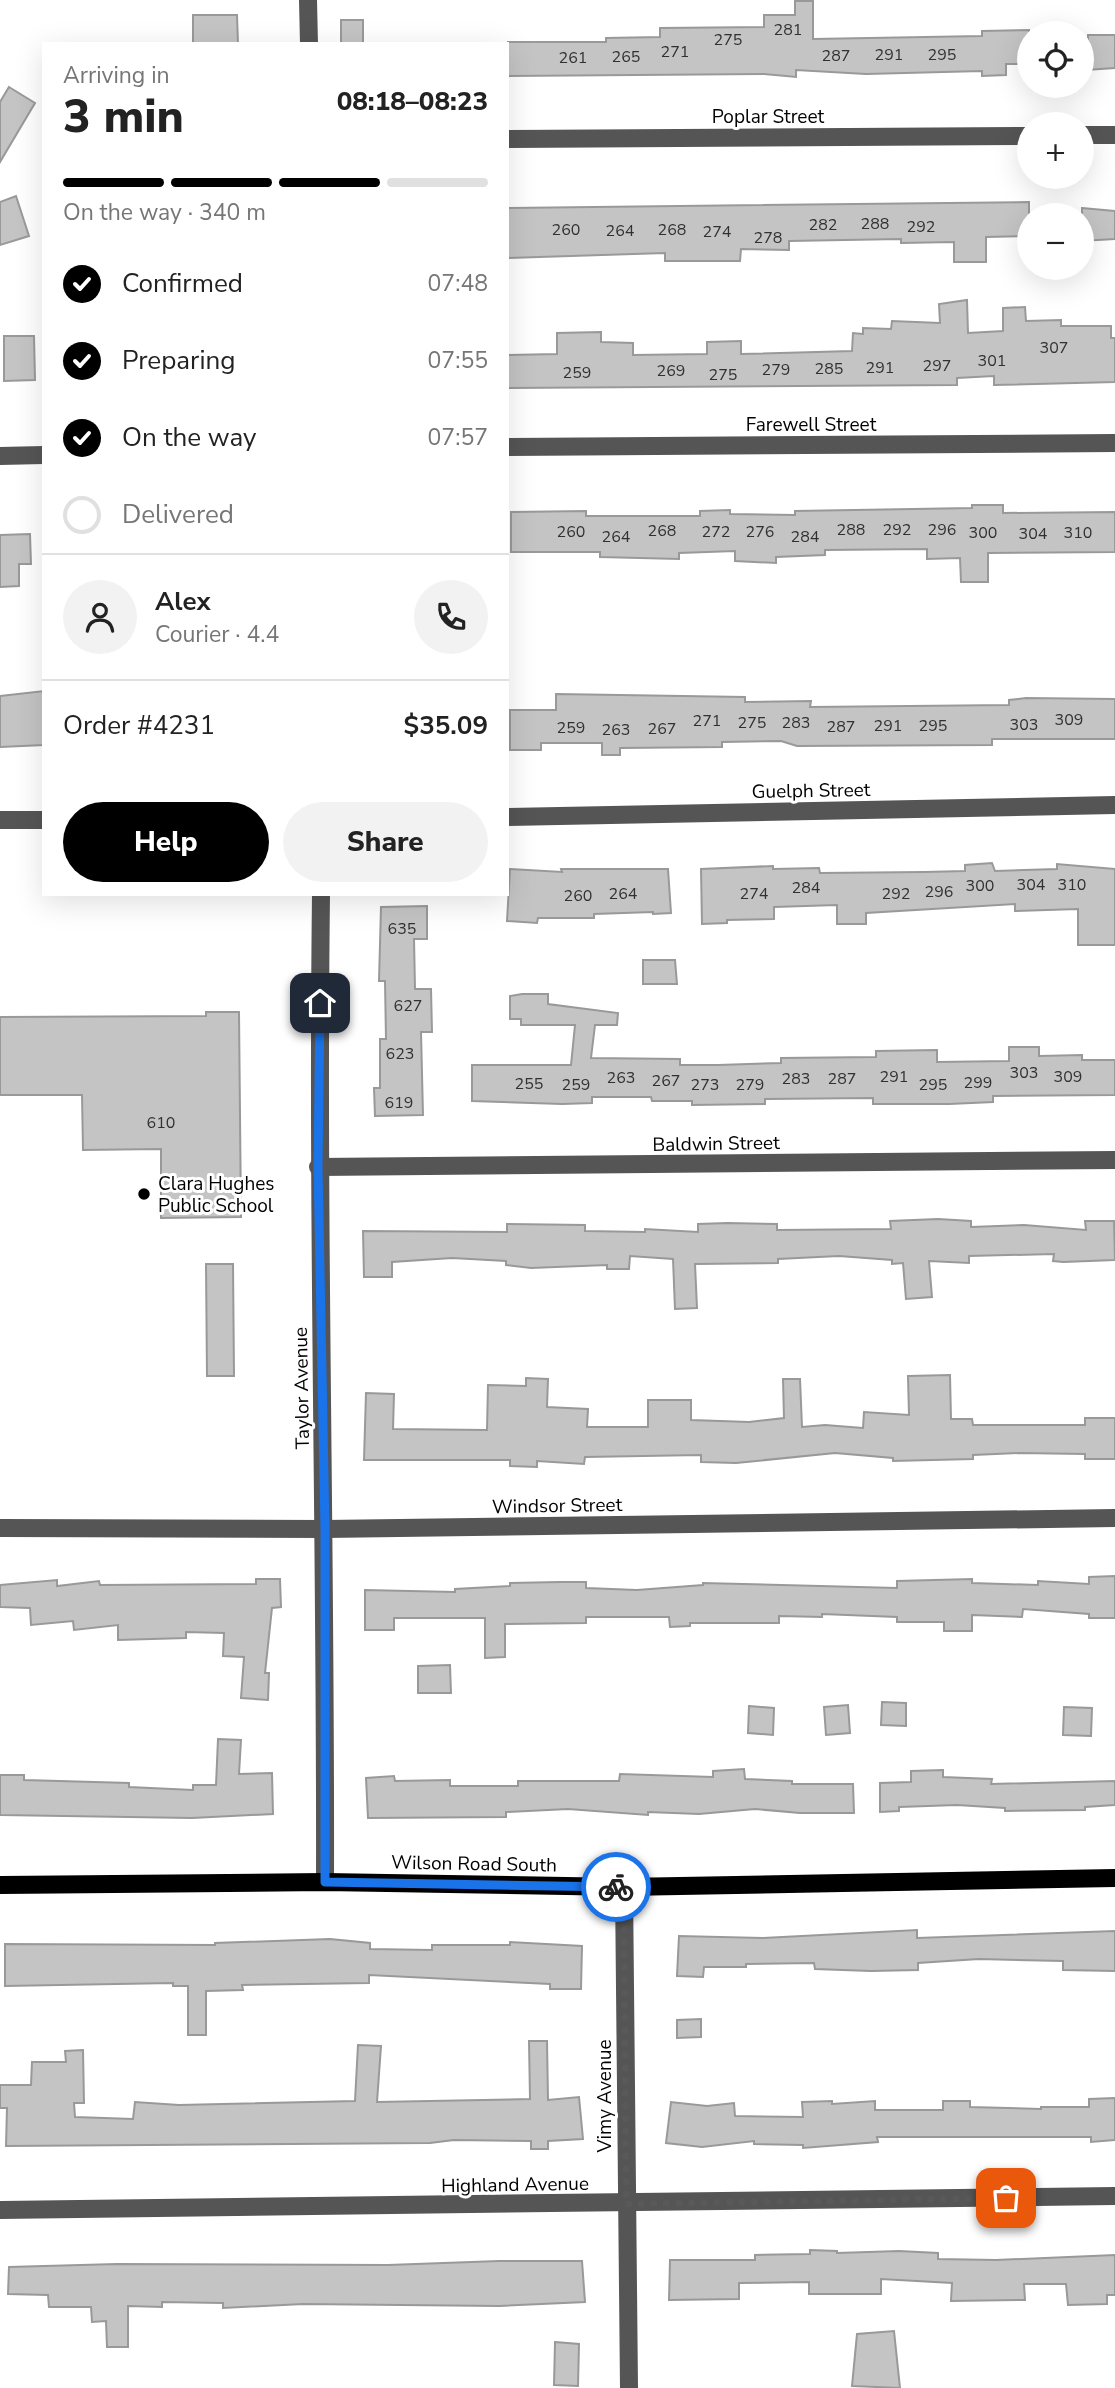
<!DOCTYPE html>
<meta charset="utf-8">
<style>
body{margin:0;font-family:"Nunito Sans",sans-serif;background:#f2f2f2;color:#222;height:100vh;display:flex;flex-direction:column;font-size:26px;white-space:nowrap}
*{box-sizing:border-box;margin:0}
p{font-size:23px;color:#767676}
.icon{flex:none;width:38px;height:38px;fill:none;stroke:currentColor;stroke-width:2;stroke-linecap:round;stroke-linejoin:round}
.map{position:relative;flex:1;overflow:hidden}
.panel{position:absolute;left:42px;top:42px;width:467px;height:854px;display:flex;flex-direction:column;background:#fff;border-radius:0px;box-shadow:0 7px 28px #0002}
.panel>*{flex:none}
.tools{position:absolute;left:1017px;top:21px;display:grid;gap:14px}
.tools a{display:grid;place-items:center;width:77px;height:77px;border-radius:50%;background:#fff;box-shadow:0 7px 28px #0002;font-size:35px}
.pin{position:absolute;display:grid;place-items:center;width:60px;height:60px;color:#fff;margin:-30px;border-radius:14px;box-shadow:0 4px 10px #0006}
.courier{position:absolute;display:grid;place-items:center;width:70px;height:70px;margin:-35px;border:5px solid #1a73e8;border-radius:50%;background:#fff;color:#222;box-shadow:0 2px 9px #0007}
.summary em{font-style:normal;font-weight:800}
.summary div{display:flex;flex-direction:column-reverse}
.summary{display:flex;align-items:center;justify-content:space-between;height:119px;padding:0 21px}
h1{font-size:46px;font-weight:800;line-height:52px}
.bar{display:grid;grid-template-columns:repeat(4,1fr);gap:10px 7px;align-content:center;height:84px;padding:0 21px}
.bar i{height:9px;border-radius:5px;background:#e0e0e0}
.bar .current{background:#000}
.bar p{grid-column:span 4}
.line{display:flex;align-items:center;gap:18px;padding:0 21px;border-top:2px solid #e0e0e0}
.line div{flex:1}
.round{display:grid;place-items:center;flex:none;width:74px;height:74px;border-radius:37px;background:#f2f2f2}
ol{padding:0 21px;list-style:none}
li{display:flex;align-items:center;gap:21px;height:77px}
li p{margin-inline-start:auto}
li .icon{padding:7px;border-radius:50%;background:#000;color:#fff;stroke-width:4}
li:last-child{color:#767676}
li i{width:38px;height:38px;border:4px solid #e0e0e0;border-radius:50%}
.button{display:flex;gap:14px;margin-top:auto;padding:14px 21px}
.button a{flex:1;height:80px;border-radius:42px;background:#000;color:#fff;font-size:28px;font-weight:800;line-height:80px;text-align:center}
.button a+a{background:#f2f2f2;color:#222}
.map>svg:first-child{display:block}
.building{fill:#c4c4c4;stroke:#999;stroke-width:2}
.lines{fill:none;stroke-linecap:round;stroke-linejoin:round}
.minor{stroke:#555;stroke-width:18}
.major{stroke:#000;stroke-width:18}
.done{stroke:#595959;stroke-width:7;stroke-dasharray:0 12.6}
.route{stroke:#1a73e8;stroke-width:9}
.poi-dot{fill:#000;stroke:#fff;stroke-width:2.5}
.labels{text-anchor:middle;stroke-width:6;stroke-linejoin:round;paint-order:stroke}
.number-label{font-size:16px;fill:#313131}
.street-label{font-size:19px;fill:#000;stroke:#fff}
.poi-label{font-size:19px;fill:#000;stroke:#fff;text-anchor:start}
</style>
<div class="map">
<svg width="1115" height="2388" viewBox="0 0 1115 2388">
<rect width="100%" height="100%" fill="#fff"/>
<g class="building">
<path d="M 795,1 L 813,1 L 813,39 L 982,36 L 982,31 L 1029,30 L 1029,64 L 1006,64 L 1006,75 L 982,76 L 982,71 L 866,74 L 796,70 L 796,77 L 764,74 L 508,76 L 508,42 L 606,42 L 606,38 L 660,37 L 660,28 L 764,27 L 764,15 L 795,15 Z"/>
<path d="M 193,15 L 237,15 L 238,44 L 193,44 Z"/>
<rect x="341" y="20" width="22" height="24"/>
<path d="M 1088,35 L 1115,35 L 1115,68 L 1087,70 Z"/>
<path d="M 9,87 L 35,103 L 0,162 L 0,102 Z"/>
<path d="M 16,196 L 29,236 L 0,245 L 0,202 Z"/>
<path d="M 1029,202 L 1029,236 L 986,237 L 986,262 L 954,262 L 954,242 L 901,243 L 901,239 L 789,241 L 789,250 L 741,249 L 740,261 L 665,261 L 665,253 L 508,258 L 508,208 Z"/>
<path d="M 1082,208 L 1115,211 L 1115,239 L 1082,241 Z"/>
<path d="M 967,300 L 968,333 L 1003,331 L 1003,308 L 1025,307 L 1026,321 L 1061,320 L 1061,326 L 1111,326 L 1111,338 L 1115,338 L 1115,382 L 994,385 L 994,376 L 957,378 L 957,385 L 508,388 L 508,355 L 557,354 L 557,333 L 601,332 L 601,342 L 633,343 L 633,355 L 707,354 L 707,342 L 741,341 L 741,354 L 852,351 L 853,333 L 863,334 L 863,328 L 891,329 L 892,321 L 940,323 L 939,304 Z"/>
<path d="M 4,336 L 34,336 L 35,380 L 4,381 Z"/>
<path d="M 972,505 L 1003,505 L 1003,513 L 1115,512 L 1115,552 L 988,553 L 988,582 L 961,582 L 960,558 L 927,559 L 927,549 L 825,550 L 825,555 L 776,557 L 776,563 L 735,561 L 735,551 L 679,553 L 679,559 L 600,557 L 600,552 L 511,552 L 511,512 L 586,511 L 586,516 L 700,516 L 700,511 L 730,510 L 730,514 L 795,515 L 795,511 L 972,508 Z"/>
<path d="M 30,534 L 31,564 L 19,564 L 19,586 L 0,587 L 0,535 Z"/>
<path d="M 44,691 L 44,745 L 0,747 L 0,696 Z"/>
<path d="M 556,694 L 745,697 L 745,702 L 811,701 L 810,707 L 1009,705 L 1009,700 L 1026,698 L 1115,699 L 1115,739 L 992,739 L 992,745 L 797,746 L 781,741 L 722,742 L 722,747 L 620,748 L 620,755 L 602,755 L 602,743 L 541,743 L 541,750 L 510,750 L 510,710 L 556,710 Z"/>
<path d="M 992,863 L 995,871 L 1057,869 L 1057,864 L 1115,869 L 1115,945 L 1078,945 L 1078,909 L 1015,911 L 1015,904 L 866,913 L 866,924 L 837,924 L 837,905 L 774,907 L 774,919 L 727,920 L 727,923 L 702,924 L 701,869 L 773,866 L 773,869 L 819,868 L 820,873 L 924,872 L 965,871 L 965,865 Z"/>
<path d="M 510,869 L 562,872 L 561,869 L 668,869 L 671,913 L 653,914 L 653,912 L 594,914 L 594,918 L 538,918 L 537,923 L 507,921 Z"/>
<path d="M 427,906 L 427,939 L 414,939 L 415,989 L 431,989 L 432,1032 L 421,1032 L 423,1115 L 375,1116 L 374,1088 L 380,1088 L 380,1039 L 386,1039 L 385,981 L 379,981 L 381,907 Z"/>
<path d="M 643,960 L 675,960 L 677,984 L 643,984 Z"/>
<path d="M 522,994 L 548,994 L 548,1004 L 618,1013 L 617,1025 L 595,1025 L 591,1058 L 680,1059 L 680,1065 L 718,1065 L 781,1063 L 781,1058 L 876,1057 L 876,1051 L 937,1050 L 937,1062 L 1009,1061 L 1009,1047 L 1039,1047 L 1039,1056 L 1082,1055 L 1082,1060 L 1115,1060 L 1115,1095 L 993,1096 L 993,1102 L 949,1104 L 873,1104 L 873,1098 L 765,1099 L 765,1104 L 692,1105 L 692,1101 L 652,1101 L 651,1097 L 592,1097 L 592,1103 L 562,1104 L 472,1101 L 472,1065 L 571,1065 L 575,1025 L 521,1025 L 521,1019 L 510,1019 L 510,996 Z"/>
<path d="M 206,1012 L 239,1012 L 241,1217 L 161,1218 L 161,1149 L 83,1150 L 82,1095 L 0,1095 L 0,1017 L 206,1016 Z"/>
<path d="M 938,1219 L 971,1221 L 971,1227 L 1024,1225 L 1086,1230 L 1085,1221 L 1114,1221 L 1115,1260 L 1063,1262 L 1053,1261 L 1054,1254 L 969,1256 L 969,1263 L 929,1261 L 932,1297 L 906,1299 L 903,1263 L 892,1264 L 892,1260 L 839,1256 L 778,1259 L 778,1263 L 695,1264 L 697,1308 L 675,1309 L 673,1259 L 630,1256 L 629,1269 L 607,1269 L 607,1265 L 531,1268 L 506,1265 L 506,1261 L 452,1258 L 392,1262 L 392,1277 L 364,1277 L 363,1231 L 507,1232 L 507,1224 L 585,1225 L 585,1231 L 645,1232 L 645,1229 L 698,1232 L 698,1224 L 728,1223 L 777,1224 L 777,1230 L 891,1229 L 890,1221 Z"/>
<path d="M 206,1264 L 233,1264 L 234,1376 L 207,1376 Z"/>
<path d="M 950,1375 L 951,1419 L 972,1419 L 973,1425 L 1085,1425 L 1085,1418 L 1115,1418 L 1115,1459 L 1085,1459 L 1085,1454 L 1019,1453 L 973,1455 L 973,1459 L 893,1461 L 893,1458 L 835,1453 L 736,1463 L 701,1462 L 701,1455 L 585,1457 L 584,1464 L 537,1461 L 537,1467 L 510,1466 L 510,1460 L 364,1460 L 366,1393 L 394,1394 L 393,1429 L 487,1430 L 488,1385 L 526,1386 L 526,1378 L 548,1379 L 547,1407 L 588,1409 L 587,1427 L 648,1427 L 648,1400 L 691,1400 L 691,1420 L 749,1422 L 784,1418 L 783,1379 L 800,1379 L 802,1427 L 825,1425 L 863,1428 L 864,1412 L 909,1415 L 908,1376 Z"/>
<path d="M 1115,1576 L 1115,1618 L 1089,1618 L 1089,1614 L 1023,1609 L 1022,1617 L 972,1615 L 972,1631 L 944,1631 L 944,1622 L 897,1622 L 897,1617 L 822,1614 L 822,1617 L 779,1616 L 779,1623 L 690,1623 L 690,1626 L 670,1627 L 669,1617 L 586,1617 L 586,1623 L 505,1624 L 505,1657 L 485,1658 L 485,1618 L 394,1618 L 394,1630 L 365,1630 L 365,1590 L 455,1592 L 455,1589 L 510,1586 L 510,1583 L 560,1582 L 586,1582 L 586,1588 L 637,1590 L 703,1585 L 703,1583 L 897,1588 L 897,1581 L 972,1579 L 972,1583 L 1038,1585 L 1038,1581 L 1089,1584 L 1089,1577 Z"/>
<path d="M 256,1579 L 280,1579 L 281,1607 L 272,1608 L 265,1673 L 269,1673 L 268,1700 L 241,1698 L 244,1657 L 223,1656 L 224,1633 L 186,1632 L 186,1638 L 118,1640 L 118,1625 L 74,1630 L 73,1621 L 31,1625 L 30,1608 L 0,1607 L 0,1585 L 57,1580 L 57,1586 L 99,1581 L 100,1585 L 256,1584 Z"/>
<path d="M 450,1665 L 451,1693 L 418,1693 L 418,1666 Z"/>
<path d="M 882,1702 L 906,1703 L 906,1726 L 881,1725 Z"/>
<path d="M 848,1705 L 850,1733 L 826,1735 L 824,1707 Z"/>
<path d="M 749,1706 L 774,1708 L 773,1735 L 748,1733 Z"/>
<path d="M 1064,1707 L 1092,1708 L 1091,1736 L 1063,1735 Z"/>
<path d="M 218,1739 L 241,1740 L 239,1774 L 272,1773 L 273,1814 L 192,1818 L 0,1815 L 0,1775 L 24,1775 L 24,1780 L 129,1783 L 129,1787 L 193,1790 L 193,1785 L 216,1785 Z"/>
<path d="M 744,1769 L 745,1779 L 792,1781 L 792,1784 L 853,1784 L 854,1813 L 800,1813 L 755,1809 L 699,1814 L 648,1812 L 648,1815 L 568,1809 L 506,1812 L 506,1817 L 368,1818 L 366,1778 L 394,1776 L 395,1781 L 450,1780 L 450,1786 L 518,1786 L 518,1781 L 619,1781 L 620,1774 L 713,1777 L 713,1771 Z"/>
<path d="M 943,1770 L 943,1777 L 992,1779 L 991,1784 L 1115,1781 L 1115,1805 L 1085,1807 L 1085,1810 L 1005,1811 L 1005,1808 L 957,1805 L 899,1807 L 899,1811 L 880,1812 L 880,1783 L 911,1782 L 911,1771 Z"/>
<path d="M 917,1930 L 917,1938 L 1115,1931 L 1115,1971 L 1063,1970 L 1063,1961 L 979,1959 L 918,1963 L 918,1970 L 871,1971 L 815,1969 L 814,1963 L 746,1964 L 746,1967 L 704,1967 L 703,1977 L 677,1976 L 679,1936 L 763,1938 Z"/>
<path d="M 330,1939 L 370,1943 L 370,1949 L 432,1950 L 432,1945 L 510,1945 L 510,1942 L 582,1946 L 581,1989 L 550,1989 L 550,1984 L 369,1975 L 369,1983 L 242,1985 L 243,1990 L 206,1991 L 206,2035 L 188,2035 L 188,1986 L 173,1986 L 173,1983 L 5,1986 L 5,1944 L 215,1945 L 215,1943 Z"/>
<path d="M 701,2019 L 701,2037 L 677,2038 L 677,2020 Z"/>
<path d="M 529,2041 L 547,2041 L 548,2100 L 579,2097 L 583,2139 L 548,2141 L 548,2149 L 531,2149 L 531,2141 L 454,2140 L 430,2143 L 6,2146 L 7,2108 L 0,2108 L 0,2085 L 31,2085 L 32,2062 L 66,2062 L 65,2051 L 83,2050 L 84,2103 L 74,2103 L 75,2117 L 133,2119 L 135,2102 L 179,2105 L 355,2101 L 358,2045 L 381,2046 L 377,2102 L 530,2099 Z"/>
<path d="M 1115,2098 L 1115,2140 L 1091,2142 L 1091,2137 L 877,2137 L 878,2142 L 803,2148 L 803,2145 L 754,2144 L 754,2141 L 702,2147 L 666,2143 L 671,2102 L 707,2106 L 734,2103 L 735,2116 L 803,2117 L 802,2102 L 832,2101 L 832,2104 L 875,2101 L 875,2110 L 943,2110 L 943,2101 L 970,2101 L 970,2107 L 1041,2109 L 1041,2107 L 1089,2107 L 1089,2099 Z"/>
<path d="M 810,2250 L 837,2251 L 837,2253 L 899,2251 L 938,2253 L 938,2259 L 996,2260 L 1115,2255 L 1115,2295 L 1107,2295 L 1107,2304 L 1068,2305 L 1066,2284 L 1024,2284 L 1025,2300 L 951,2301 L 952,2283 L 881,2279 L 881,2294 L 809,2294 L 809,2282 L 739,2283 L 739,2299 L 669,2300 L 670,2260 L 755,2260 L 755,2255 L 810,2254 Z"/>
<path d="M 499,2261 L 582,2261 L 585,2302 L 499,2306 L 303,2304 L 223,2308 L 223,2303 L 162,2302 L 162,2307 L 128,2306 L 128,2347 L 107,2347 L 106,2321 L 92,2322 L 91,2307 L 49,2307 L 48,2295 L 8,2294 L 9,2267 L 117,2264 L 388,2265 Z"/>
<path d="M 894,2331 L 900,2388 L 852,2386 L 857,2334 Z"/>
<path d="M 555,2342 L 579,2344 L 578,2386 L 554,2385 Z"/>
</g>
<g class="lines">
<g class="minor">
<path d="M 308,0 L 309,44"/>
<path d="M 1082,135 L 1115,135"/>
<path d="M 508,139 L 1029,136"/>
<path d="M 508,447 L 1115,443"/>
<path d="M 0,456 L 44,455"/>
<path d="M 508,817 L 1115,805"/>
<path d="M 0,820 L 44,820"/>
<path d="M 321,894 C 317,1223 326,1552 325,1882"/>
<path d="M 318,1167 L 1115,1160"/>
<path d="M 0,1528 L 325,1529 L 1115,1518"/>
<path d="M 624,1887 L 629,2388"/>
<path d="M 0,2210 L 1115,2196"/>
</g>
<path class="major" d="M 0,1885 L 325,1882 L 624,1887 L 1115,1878"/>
</g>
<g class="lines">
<path class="done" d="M 616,1887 L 624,1887 L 626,2204 L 1006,2198"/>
<path class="route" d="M 320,1003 L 318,1167 L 325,1529 L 325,1882 L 616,1887"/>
</g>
<circle class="poi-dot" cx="144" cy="1194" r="7"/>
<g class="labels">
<g class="number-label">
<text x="788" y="35">281</text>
<text x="728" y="45">275</text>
<text x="675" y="57">271</text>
<text x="889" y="60">291</text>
<text x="942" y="60">295</text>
<text x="836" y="61">287</text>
<text x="626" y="62">265</text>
<text x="573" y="63">261</text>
<text x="875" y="229">288</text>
<text x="823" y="230">282</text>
<text x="921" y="232">292</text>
<text x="566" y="235">260</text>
<text x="672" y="235">268</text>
<text x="620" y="236">264</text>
<text x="717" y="237">274</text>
<text x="768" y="243">278</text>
<text x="1054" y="353">307</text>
<text x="992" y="366">301</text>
<text x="937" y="371">297</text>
<text x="880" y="373">291</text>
<text x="829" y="374">285</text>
<text x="776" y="375">279</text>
<text x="671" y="376">269</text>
<text x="577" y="378">259</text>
<text x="723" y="380">275</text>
<text x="851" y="535">288</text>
<text x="897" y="535">292</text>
<text x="942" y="535">296</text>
<text x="662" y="536">268</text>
<text x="571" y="537">260</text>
<text x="716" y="537">272</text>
<text x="760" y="537">276</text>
<text x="983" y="538">300</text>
<text x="1078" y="538">310</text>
<text x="1033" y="539">304</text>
<text x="616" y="542">264</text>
<text x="805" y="542">284</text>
<text x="1069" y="725">309</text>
<text x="707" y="726">271</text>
<text x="752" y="728">275</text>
<text x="796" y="728">283</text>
<text x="1024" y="730">303</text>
<text x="888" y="731">291</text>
<text x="933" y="731">295</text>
<text x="841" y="732">287</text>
<text x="571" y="733">259</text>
<text x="662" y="734">267</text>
<text x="616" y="735">263</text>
<text x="1031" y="890">304</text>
<text x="1072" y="890">310</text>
<text x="980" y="891">300</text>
<text x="806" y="893">284</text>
<text x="939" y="897">296</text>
<text x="623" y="899">264</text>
<text x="754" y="899">274</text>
<text x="896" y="899">292</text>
<text x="578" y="901">260</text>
<text x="402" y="934">635</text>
<text x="408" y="1011">627</text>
<text x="400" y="1059">623</text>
<text x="1024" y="1078">303</text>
<text x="894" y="1082">291</text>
<text x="1068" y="1082">309</text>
<text x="621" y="1083">263</text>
<text x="796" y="1084">283</text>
<text x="842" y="1084">287</text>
<text x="666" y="1086">267</text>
<text x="978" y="1088">299</text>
<text x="529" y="1089">255</text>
<text x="576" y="1090">259</text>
<text x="705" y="1090">273</text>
<text x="750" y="1090">279</text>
<text x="933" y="1090">295</text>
<text x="399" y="1108">619</text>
<text x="161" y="1128">610</text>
</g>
<g class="street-label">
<text x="768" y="123">Poplar Street</text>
<text x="811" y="431">Farewell Street</text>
<text transform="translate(811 790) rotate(-1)" y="7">Guelph Street</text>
<text transform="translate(716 1143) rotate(-1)" y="7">Baldwin Street</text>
<text transform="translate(301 1388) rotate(-91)" y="7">Taylor Avenue</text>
<text transform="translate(557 1505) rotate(-1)" y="7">Windsor Street</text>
<text transform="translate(474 1863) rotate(1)" y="7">Wilson Road South</text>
<text transform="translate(604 2096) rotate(-90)" y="7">Vimy Avenue</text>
<text transform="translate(515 2184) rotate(-1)" y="7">Highland Avenue</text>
</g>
<g class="poi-label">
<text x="158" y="1190">Clara Hughes<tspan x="158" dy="22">Public School</tspan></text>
</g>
</g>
</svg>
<div class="tools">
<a><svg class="icon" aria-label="locate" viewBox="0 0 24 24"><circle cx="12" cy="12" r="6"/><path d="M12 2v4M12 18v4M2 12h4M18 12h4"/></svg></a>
<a>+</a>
<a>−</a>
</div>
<div class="pin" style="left:1006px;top:2198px;background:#ea580c"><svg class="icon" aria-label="bag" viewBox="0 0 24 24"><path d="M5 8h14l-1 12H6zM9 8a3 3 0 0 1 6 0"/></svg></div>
<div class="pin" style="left:320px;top:1003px;background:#1f2937"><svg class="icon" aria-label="home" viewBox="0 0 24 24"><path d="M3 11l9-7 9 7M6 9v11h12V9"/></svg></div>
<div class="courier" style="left:616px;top:1887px"><svg class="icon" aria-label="bike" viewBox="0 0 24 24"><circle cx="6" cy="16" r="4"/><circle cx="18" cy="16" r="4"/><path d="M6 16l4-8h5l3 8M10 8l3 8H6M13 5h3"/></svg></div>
<section class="panel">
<div class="summary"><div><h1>3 min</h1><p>Arriving in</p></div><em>08:18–08:23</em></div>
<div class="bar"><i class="current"></i><i class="current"></i><i class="current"></i><i></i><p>On the way · 340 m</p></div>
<ol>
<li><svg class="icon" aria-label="check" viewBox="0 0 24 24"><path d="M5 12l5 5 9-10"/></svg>Confirmed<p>07:48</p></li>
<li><svg class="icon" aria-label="check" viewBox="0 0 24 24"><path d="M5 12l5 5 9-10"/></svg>Preparing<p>07:55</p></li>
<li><svg class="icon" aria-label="check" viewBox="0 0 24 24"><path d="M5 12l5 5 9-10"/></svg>On the way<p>07:57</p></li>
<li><i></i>Delivered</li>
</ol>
<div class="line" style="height:126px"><a class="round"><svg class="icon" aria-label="person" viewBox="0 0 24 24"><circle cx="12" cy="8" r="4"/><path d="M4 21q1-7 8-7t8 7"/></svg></a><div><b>Alex</b><p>Courier · 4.4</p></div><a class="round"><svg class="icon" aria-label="phone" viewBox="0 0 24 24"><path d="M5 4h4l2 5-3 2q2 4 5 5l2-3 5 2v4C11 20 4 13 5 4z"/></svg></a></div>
<div class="line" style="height:91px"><div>Order #4231</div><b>$35.09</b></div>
<div class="button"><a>Help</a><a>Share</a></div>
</section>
</div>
